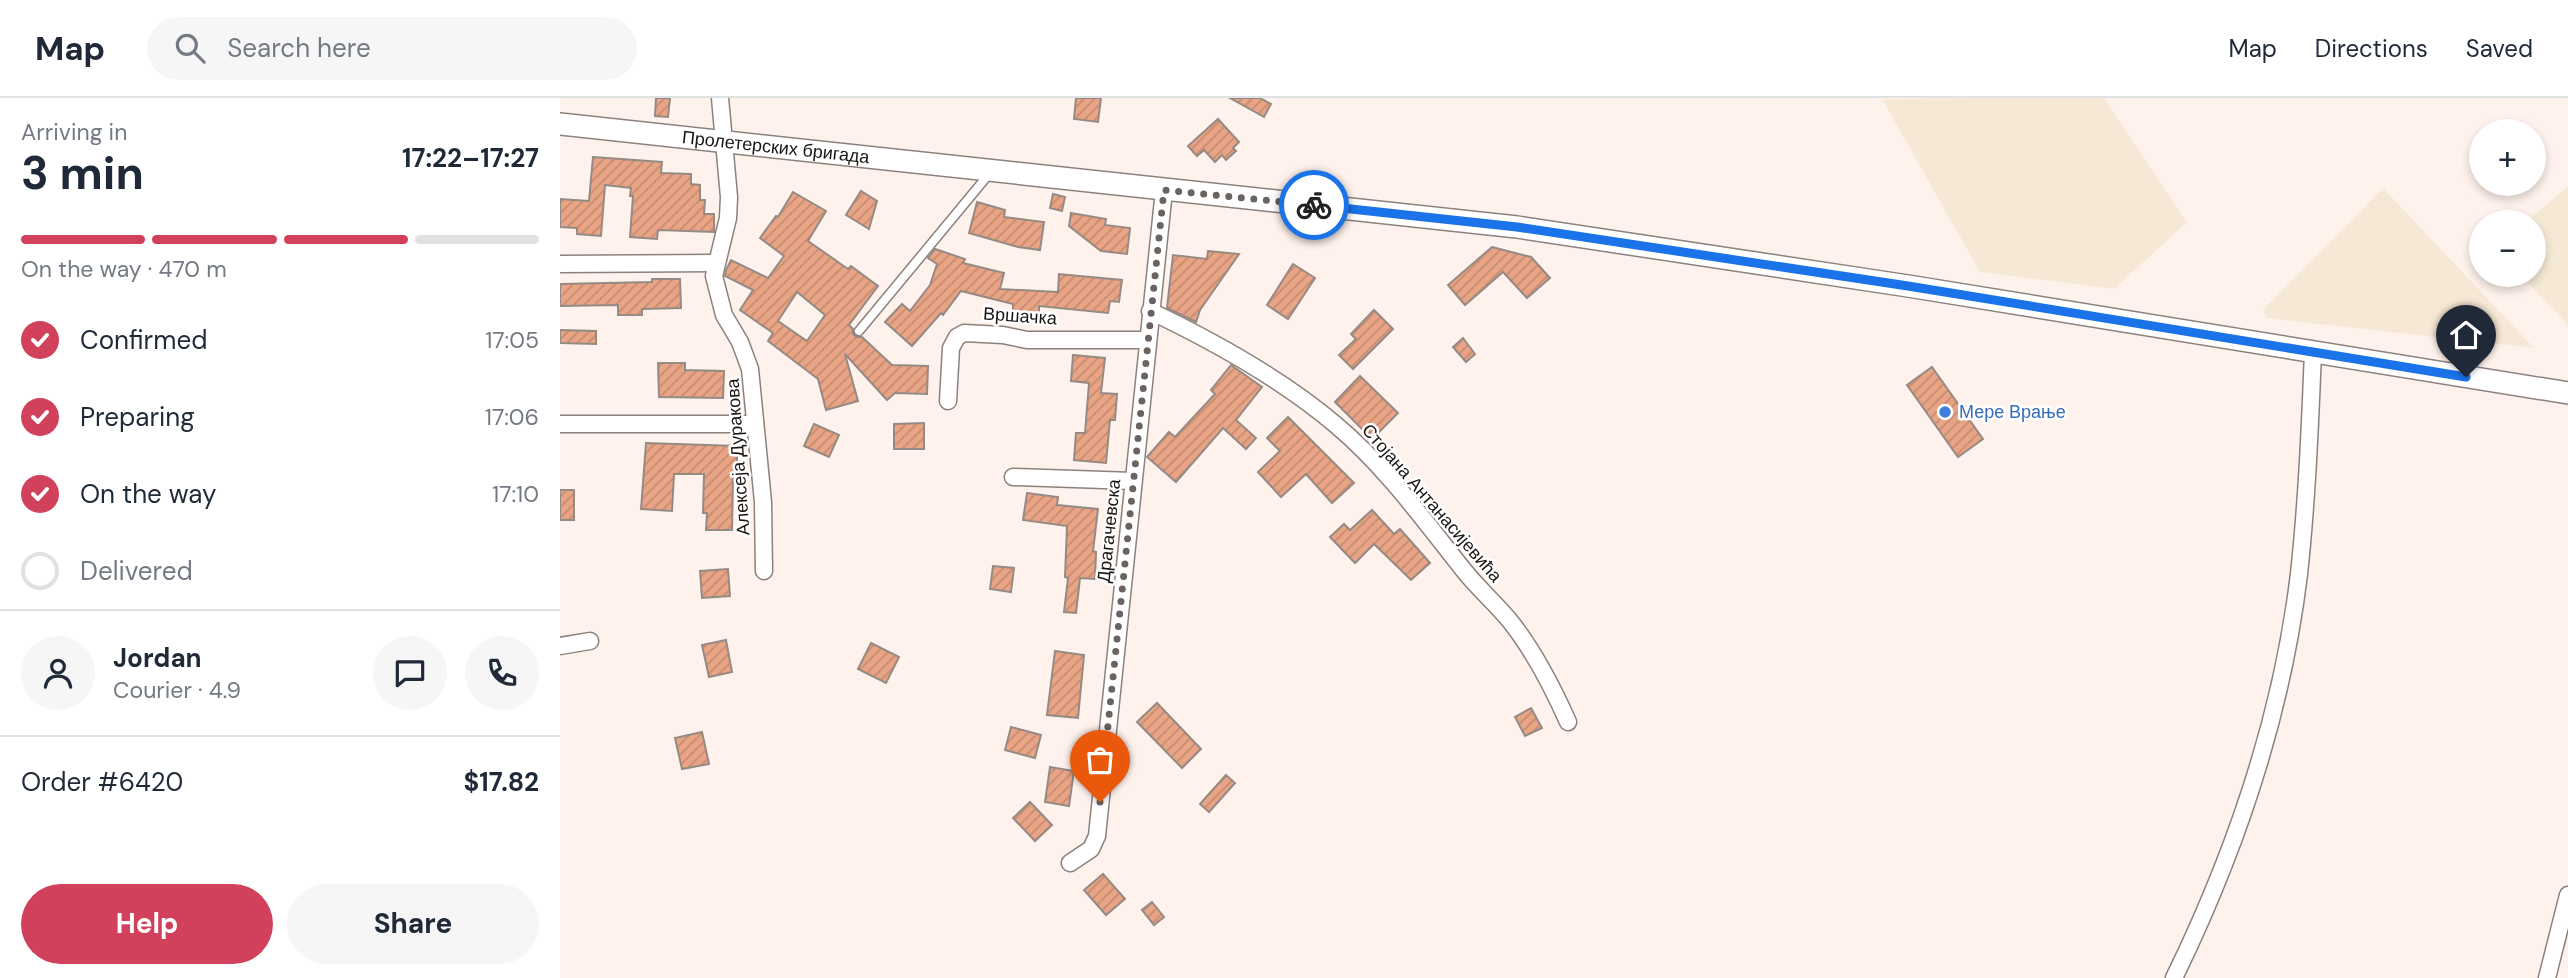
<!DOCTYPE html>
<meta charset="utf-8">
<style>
body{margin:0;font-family:"DM Sans",sans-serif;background:#f6f6f7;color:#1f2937;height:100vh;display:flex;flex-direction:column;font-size:26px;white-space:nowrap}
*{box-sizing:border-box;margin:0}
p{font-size:23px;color:#747a83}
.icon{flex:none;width:38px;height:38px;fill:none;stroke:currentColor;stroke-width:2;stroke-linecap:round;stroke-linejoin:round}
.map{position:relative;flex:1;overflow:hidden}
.details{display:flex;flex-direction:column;background:#fff;width:560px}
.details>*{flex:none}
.controls{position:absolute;left:1909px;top:21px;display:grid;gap:14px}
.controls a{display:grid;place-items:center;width:77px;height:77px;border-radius:50%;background:#fff;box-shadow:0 4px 10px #0003;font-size:35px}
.pin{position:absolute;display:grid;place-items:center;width:60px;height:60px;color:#fff;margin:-72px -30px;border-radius:50% 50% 50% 0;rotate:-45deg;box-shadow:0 0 7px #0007}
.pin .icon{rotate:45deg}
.courier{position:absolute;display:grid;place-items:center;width:70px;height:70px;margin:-35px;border:5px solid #1a73e8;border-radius:50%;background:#fff;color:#222;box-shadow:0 2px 9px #0007}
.summary em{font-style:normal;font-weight:700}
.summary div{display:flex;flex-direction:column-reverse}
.summary{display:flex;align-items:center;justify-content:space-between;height:119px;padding:0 21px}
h1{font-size:46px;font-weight:700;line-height:52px}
.bar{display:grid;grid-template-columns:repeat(4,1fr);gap:10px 7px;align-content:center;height:84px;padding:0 21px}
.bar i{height:9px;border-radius:5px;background:#e0e1e3}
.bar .on{background:#d1415c}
.bar p{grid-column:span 4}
.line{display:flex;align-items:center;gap:18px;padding:0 21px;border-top:2px solid #e0e1e3}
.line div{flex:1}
.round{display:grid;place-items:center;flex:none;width:74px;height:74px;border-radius:37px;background:#f6f6f7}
ol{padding:0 21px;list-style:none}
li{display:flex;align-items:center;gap:21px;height:77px}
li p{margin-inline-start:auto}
li .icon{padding:7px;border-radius:50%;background:#d1415c;color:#fff;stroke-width:4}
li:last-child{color:#747a83}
li i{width:38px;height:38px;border:4px solid #e0e1e3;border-radius:50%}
.action{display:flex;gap:14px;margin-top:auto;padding:14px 21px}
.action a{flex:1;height:80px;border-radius:42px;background:#d1415c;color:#fff;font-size:28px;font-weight:700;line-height:80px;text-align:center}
.action a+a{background:#f6f6f7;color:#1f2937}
header{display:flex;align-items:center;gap:42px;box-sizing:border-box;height:98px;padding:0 35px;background:#fff;border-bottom:2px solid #e0e1e3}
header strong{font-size:33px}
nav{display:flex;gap:38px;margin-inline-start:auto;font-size:24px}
.search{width:490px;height:63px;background:#f6f6f7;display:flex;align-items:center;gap:18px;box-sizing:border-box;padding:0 24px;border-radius:38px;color:#747a83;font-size:26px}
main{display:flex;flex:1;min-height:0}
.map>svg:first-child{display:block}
.commercial{fill:#f5e9d5}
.building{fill:url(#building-hatch);stroke:#958a84;stroke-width:2;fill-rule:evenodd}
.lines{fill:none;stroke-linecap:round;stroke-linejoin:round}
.service-casing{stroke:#8d817c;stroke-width:11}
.minor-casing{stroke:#8d817c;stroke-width:19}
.tertiary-casing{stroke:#8d817c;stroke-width:24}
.service{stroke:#fff;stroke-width:8}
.minor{stroke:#fff;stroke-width:16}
.tertiary{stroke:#fff;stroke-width:21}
.done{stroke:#6a6360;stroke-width:7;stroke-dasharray:0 12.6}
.route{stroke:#1a73e8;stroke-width:9}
.shop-dot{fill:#3f7fe0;stroke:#fff;stroke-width:2.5}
.labels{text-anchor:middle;stroke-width:5;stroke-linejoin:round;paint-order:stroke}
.street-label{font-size:18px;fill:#1a1614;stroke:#fff}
.shop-label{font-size:18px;fill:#366cbe;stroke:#fff;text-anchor:start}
</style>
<header>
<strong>Map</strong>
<div class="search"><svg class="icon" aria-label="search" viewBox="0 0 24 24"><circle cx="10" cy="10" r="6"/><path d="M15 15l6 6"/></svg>Search here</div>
<nav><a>Map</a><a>Directions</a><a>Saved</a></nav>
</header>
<main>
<section class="details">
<div class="summary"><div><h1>3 min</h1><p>Arriving in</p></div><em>17:22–17:27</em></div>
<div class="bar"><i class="on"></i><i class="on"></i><i class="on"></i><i></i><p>On the way · 470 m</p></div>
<ol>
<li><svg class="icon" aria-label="check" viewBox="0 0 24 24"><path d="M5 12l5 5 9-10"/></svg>Confirmed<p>17:05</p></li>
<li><svg class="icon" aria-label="check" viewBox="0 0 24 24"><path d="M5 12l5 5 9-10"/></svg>Preparing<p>17:06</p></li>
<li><svg class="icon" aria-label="check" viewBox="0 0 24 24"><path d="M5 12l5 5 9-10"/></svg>On the way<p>17:10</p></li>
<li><i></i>Delivered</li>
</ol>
<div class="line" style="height:126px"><a class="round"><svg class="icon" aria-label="person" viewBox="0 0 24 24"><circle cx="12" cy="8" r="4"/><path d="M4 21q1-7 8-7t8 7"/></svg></a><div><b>Jordan</b><p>Courier · 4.9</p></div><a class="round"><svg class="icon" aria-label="chat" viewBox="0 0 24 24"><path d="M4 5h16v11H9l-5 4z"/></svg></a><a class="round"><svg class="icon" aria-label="phone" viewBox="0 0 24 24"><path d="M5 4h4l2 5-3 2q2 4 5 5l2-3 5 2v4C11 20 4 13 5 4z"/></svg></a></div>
<div class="line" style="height:91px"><div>Order #6420</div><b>$17.82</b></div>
<div class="action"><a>Help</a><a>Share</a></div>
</section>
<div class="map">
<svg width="2008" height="880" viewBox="0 0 2008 880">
<defs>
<pattern id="building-hatch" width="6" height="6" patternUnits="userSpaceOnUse" patternTransform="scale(1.75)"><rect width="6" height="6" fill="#e8a484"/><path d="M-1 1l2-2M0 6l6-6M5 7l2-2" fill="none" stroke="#c68c71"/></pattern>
</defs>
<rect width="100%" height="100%" fill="#fff2ec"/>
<g class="commercial">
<path d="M 1544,0 L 1627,124 L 1554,191 L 1420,174 L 1322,1 Z"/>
<path d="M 2008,89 L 2008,227 L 1960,177 L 1974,177 L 1974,124 L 1965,124 Z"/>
<path d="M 1823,90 L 1974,250 L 1706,220 L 1703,212 Z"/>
</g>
<g class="building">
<path d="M 96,0 L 110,0 L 108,19 L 95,18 Z"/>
<path d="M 516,0 L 541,0 L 538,24 L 514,21 Z"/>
<path d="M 670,0 L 700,0 L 711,6 L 704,19 Z"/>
<path d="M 658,21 L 679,44 L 673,50 L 676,53 L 666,62 L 662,57 L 655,64 L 644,52 L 637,58 L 628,48 Z"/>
<path d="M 33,59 L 102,64 L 101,75 L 131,76 L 131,86 L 140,87 L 140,102 L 145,102 L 144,116 L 154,116 L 154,134 L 98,132 L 97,141 L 70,139 L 73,98 L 70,98 L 71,90 L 45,87 L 41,138 L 17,136 L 17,130 L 0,129 L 0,101 L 29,103 Z"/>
<path d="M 301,93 L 317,103 L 309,131 L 286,117 Z"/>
<path d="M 233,94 L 266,113 L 248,143 L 288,171 L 291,168 L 318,188 L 289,227 L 293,231 L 293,236 L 297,239 L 302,239 L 332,267 L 368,268 L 367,296 L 335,295 L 327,302 L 285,256 L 298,303 L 266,312 L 258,281 L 208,243 L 213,235 L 180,212 L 193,192 L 165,178 L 166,172 L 171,162 L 208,180 L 224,158 L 200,140 L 216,118 L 218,119 ZM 237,194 L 265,217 L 247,243 L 218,223 Z"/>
<path d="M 493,96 L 505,99 L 502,113 L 490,110 Z"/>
<path d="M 417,104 L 445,112 L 444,119 L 484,124 L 480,152 L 458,149 L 409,135 Z"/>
<path d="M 511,115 L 546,121 L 545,127 L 570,130 L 567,156 L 541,153 L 509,128 Z"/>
<path d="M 932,149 L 971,159 L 990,180 L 967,200 L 943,174 L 905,207 L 888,187 Z"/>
<path d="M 375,151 L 405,161 L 403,165 L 444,175 L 440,191 L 498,194 L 499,176 L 562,182 L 559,204 L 550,203 L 548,215 L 479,208 L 479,222 L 453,220 L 453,206 L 401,193 L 383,217 L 381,215 L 352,248 L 325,224 L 342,206 L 350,213 L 370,187 L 377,166 L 368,160 Z"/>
<path d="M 648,153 L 679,156 L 640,212 L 636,224 L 607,210 L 613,157 L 647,161 Z"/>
<path d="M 733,166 L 755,180 L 728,221 L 707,207 Z"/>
<path d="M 92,181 L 120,181 L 121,210 L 82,211 L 82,217 L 58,217 L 58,207 L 0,208 L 0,186 L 92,184 Z"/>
<path d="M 814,212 L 833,231 L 793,271 L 779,257 L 796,241 L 791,236 Z"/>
<path d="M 0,232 L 36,233 L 36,246 L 0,245 Z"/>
<path d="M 903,240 L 915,256 L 906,264 L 893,249 Z"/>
<path d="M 513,257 L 545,260 L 541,295 L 557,296 L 555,322 L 550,322 L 546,365 L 514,362 L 516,335 L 525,335 L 529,285 L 511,283 Z"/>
<path d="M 98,265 L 125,265 L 125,272 L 164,273 L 163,300 L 99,299 Z"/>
<path d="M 671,267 L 702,289 L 676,322 L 696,340 L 686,351 L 663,330 L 616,384 L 587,359 L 609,334 L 615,339 L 655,296 L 651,292 Z"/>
<path d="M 1372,269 L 1423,341 L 1398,359 L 1347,287 Z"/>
<path d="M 800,278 L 838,315 L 812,341 L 775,304 Z"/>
<path d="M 728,319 L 794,385 L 772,405 L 746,376 L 721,399 L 698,374 L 720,353 L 707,340 Z"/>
<path d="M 364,325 L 364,351 L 334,351 L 334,326 Z"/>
<path d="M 254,326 L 279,337 L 269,359 L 244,348 Z"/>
<path d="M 86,345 L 177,348 L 177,376 L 173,376 L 172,432 L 146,432 L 147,415 L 143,415 L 144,376 L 114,376 L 112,413 L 81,411 Z"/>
<rect x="0" y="392" width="14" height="30"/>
<path d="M 467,395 L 498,399 L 497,407 L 538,411 L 533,453 L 536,454 L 535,481 L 520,480 L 516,515 L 504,514 L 508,480 L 505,479 L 507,428 L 463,422 Z"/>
<path d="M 812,412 L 834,436 L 840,431 L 870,465 L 851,482 L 814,446 L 795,465 L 770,439 L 784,426 L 790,432 Z"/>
<path d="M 433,468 L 454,470 L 451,494 L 430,491 Z"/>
<path d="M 168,471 L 170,498 L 142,500 L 140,473 Z"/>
<path d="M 166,542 L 172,574 L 149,579 L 142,547 Z"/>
<path d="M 311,545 L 339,559 L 326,585 L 298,571 Z"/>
<path d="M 495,553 L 524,557 L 518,620 L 487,617 Z"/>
<path d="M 597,605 L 641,651 L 622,670 L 577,624 Z"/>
<path d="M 971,610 L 982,630 L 965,638 L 955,619 Z"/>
<path d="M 451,629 L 481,637 L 475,660 L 445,652 Z"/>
<path d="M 142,634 L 149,666 L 122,671 L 115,640 Z"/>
<path d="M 490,669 L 514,673 L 509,708 L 485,704 Z"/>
<path d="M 666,677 L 675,685 L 649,714 L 640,706 Z"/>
<path d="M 470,704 L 492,727 L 475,743 L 453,720 Z"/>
<path d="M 543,776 L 565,801 L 546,817 L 524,792 Z"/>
<path d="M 592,804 L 604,819 L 594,827 L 582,812 Z"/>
</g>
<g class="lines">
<g class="service-casing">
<path id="service" d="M 299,233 L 429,76"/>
</g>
<g class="minor-casing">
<g id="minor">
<path d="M 160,0 L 169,99 L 168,120 L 154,178 L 164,217 L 180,244 L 190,271 L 203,404 L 204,473"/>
<path d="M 0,166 L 156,165"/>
<path d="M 590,213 C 653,243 723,282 776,327 C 826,369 866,425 906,475 C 920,492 936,506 950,523 C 974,553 992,588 1008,624"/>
<path d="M 388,303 L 391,250 L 397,239 L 404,235 L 443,237 L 467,242 L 587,242"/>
<path d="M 0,326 L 195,326"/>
<path d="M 453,379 L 573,383"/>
<path d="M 0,548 L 30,543"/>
<path d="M 510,765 L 531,751 L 537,738 L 604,92"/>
<path d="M 1614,880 C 1676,753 1722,617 1739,476 C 1747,402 1750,328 1753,254"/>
<path d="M 1987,880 L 2008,797"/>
</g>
</g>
<g class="tertiary-casing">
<g id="tertiary">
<path id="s1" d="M 0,26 L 957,129 L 1348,188 L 2008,295"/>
</g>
</g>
<use href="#service" class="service"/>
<use href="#minor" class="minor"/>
<use href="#tertiary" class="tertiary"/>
</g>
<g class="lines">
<path class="done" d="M 540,704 L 604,92 L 754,107"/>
<path class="route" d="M 754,107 L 957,129 L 1348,188 L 1906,279"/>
</g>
<circle class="shop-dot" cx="1385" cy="314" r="7"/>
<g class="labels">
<g class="street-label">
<text dy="6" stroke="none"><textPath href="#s1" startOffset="217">Пролетерских бригада</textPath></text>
<text transform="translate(460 218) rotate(4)" y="6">Вршачка</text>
<text transform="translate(178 359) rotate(-94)" y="6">Алексеја Дуракова</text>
<text transform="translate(872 405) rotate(49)" y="6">Стојана Антанасијевића</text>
<text transform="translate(549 433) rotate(-84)" y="6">Драгачевска</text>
</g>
<g class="shop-label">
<text x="1399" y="320">Мере Врање</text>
</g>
</g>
</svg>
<div class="controls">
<a>+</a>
<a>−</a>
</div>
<div class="pin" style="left:540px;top:704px;background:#ea580c"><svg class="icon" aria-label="bag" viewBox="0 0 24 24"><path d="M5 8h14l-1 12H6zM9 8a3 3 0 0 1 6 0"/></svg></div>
<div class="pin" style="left:1906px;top:279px;background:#1f2937"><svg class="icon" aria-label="home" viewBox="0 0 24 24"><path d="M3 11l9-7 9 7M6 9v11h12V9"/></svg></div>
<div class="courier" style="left:754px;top:107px"><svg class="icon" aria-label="bike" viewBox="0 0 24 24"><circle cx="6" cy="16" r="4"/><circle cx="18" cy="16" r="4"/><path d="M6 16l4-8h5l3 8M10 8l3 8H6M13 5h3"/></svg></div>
</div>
</main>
